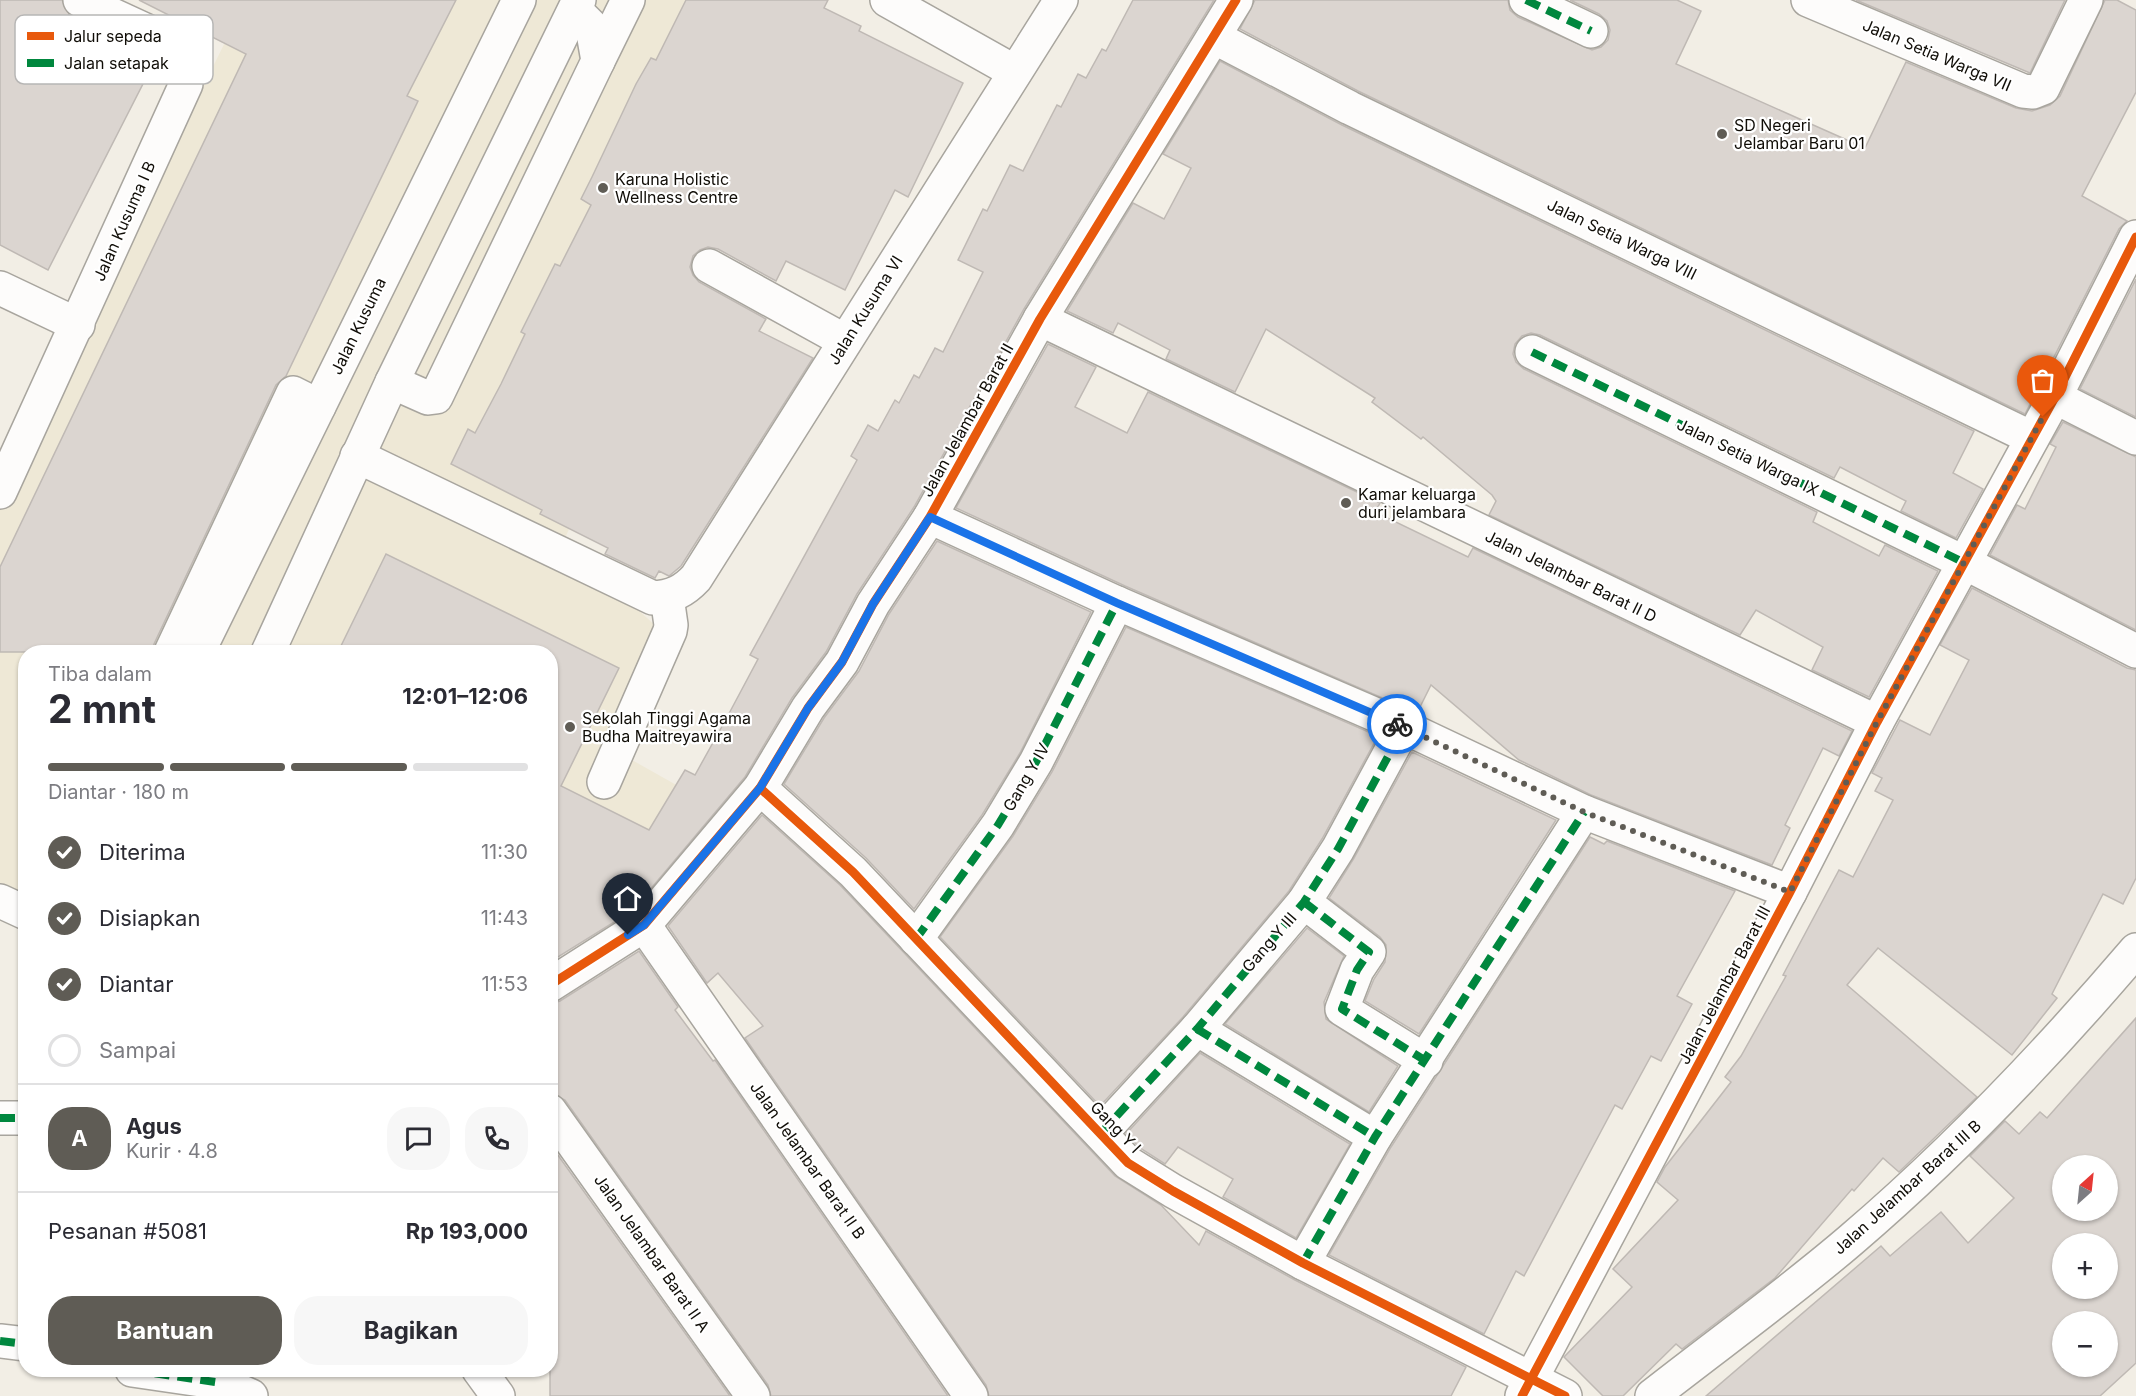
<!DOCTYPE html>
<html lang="id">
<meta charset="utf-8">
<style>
body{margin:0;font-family:Inter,sans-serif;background:#f7f7f7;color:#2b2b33;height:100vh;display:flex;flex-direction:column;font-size:22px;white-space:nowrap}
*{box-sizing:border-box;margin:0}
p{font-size:20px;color:#7c7c81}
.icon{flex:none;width:33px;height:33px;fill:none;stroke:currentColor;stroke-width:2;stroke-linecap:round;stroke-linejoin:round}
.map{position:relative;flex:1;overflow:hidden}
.side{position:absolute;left:18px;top:645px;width:540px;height:732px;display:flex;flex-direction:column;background:#fff;border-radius:24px;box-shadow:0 2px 4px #0004}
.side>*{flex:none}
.needle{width:39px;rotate:27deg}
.buttons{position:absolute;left:2052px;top:1155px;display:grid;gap:12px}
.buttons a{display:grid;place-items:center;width:66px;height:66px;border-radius:50%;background:#fff;box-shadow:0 2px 4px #0004;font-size:30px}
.pin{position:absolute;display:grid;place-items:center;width:51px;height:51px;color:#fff;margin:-62px -26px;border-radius:50% 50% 50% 0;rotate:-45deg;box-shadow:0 0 6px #0007}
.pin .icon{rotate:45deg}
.courier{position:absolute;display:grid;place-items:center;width:60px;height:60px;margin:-30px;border:4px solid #1a73e8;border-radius:50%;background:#fff;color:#222;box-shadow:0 2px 8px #0007}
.head em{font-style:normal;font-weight:700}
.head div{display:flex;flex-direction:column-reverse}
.head{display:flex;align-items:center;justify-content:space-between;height:102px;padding:0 30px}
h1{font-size:39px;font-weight:700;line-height:45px}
.bar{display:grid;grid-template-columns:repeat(4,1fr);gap:9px 6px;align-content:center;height:72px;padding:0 30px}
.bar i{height:8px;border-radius:4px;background:#e1e1e2}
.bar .on{background:#5f5c55}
.bar p{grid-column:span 4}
.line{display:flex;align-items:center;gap:15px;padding:0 30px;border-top:2px solid #e1e1e2}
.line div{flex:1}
.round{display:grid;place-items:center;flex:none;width:63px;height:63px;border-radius:24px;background:#f7f7f7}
ol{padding:0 30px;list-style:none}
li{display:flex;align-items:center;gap:18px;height:66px}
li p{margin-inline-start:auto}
li .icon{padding:6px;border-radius:50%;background:#5f5c55;color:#fff;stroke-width:4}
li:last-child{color:#7c7c81}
li i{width:33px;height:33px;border:3px solid #e1e1e2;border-radius:50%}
.primary-button{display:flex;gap:12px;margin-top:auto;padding:12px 30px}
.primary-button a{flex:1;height:69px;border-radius:24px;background:#5f5c55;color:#fff;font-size:24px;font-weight:700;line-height:69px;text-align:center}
.primary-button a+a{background:#f7f7f7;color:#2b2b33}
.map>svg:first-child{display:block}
.built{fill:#eee8d6}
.building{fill:#dbd5d0;stroke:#bfb9b4;stroke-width:1.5;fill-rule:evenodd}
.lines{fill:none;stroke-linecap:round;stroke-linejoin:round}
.minor-casing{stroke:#a8a59e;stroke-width:36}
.minor{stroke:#fdfcfb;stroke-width:33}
.quiet{stroke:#00873e;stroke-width:8;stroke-dasharray:15 8;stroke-linecap:butt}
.cycleway-casing{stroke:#fff;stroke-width:13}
.cycleway{stroke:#e8590c;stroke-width:9}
.done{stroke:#5f5c55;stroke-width:6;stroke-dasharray:0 10.8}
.route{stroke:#1a73e8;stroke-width:8}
.poi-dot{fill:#5f5c55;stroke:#fff;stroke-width:2}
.labels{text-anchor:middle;stroke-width:4.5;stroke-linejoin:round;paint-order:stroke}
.street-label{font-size:16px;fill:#100d07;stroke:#fff}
.poi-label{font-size:16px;fill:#100d07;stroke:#fff;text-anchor:start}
.key{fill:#fff;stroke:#b7b6b5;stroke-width:1.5}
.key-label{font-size:16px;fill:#100d07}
</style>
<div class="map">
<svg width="2136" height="1396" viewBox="0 0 2136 1396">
<rect width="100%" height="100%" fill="#f2eee5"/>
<path class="built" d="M 337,0 L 820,0 L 563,542 L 678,646 L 632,760 L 687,791 L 597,891 L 551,911 L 550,652 L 26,652 L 25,915 L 0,904 L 0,499 L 233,26 Z"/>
<g class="building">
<path d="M 0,0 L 62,0 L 69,14 L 61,30 L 148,74 L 48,270 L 0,245 Z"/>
<path d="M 139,0 L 456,0 L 407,96 L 418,101 L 286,376 L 276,385 L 154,644 L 152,652 L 0,652 L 0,567 L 246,54 Z"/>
<path d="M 686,0 L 828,0 L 824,8 L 861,26 L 859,31 L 963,83 L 908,197 L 895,190 L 845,290 L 786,261 L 776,281 L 718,249 L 708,247 L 700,250 L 693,256 L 690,267 L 693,275 L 699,282 L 766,319 L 759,331 L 813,358 L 681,566 L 669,576 L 659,571 L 655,578 L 605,554 L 608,548 L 540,514 L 542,510 L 451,464 L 468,429 L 475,433 L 501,384 L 525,334 L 521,332 L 555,264 L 560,266 L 591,205 L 581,199 L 592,177 L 636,84 L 651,58 L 656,60 Z"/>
<path d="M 1133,0 L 1214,0 L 1024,309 L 914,507 L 857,594 L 826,652 L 792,698 L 745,777 L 632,911 L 550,962 L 550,652 L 338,652 L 386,554 L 619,668 L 561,786 L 649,830 L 685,770 L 695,775 L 725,721 L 758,659 L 750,655 L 857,460 L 851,456 L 868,425 L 878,431 L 895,400 L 899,403 L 914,375 L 919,378 L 935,348 L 943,352 L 983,272 L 958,260 L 983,209 L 987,211 L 1010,165 L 1023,171 L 1057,105 L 1061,107 L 1078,74 L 1086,78 L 1102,49 L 1106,51 Z"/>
<path d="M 1255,0 L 1508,0 L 1510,10 L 1518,17 L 1592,50 L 1601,47 L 1608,40 L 1610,30 L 1607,21 L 1599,14 L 1570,0 L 1677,0 L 1701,11 L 1676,64 L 1865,148 L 1906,62 L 2016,108 L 2032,111 L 2050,105 L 2060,96 L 2105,0 L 2117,0 L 2136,10 L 2136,92 L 2082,196 L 2127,221 L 2119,229 L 2025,414 L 1358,91 L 1240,29 Z"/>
<path d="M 1856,0 L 2065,0 L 2030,73 Z"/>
<path d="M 1220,61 L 1342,125 L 1974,431 L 1953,473 L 1983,489 L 1956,538 L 1901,511 L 1906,501 L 1840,467 L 1834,478 L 1540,335 L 1531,333 L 1522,336 L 1515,344 L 1513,354 L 1516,362 L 1524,369 L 1817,512 L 1813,522 L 1879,556 L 1885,545 L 1938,571 L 1869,697 L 1812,670 L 1823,647 L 1756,610 L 1740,635 L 1489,515 L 1496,501 L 1492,495 L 1423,437 L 1421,439 L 1372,402 L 1375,398 L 1266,329 L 1235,392 L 1166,359 L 1170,350 L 1118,323 L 1113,333 L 1067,311 L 1133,203 L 1164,219 L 1191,168 L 1163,154 Z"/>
<path d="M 2136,279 L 2136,417 L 2080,389 Z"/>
<path d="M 1048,344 L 1096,367 L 1075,407 L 1127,433 L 1148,392 L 1380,503 L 1375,512 L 1468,557 L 1473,548 L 1852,731 L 1839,756 L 1823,748 L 1785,825 L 1790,828 L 1772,865 L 1591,795 L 1519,760 L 1431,685 L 1417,713 L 1125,586 L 956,508 Z"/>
<path d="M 2063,422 L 2136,457 L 2136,630 L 1990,555 L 2017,505 L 2025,509 L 2056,447 L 2050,444 Z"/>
<path d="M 937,541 L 1091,612 L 1020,753 L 982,815 L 914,909 L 866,858 L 784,784 L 824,718 L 859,671 L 889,614 Z"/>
<path d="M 1972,588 L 2127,668 L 2136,670 L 2136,878 L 2123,904 L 2103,894 L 2052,994 L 2057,998 L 2012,1055 L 1878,948 L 1847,985 L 1977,1097 L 1899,1172 L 1883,1158 L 1854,1191 L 1852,1189 L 1775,1278 L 1682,1349 L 1676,1344 L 1623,1396 L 1603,1396 L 1564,1357 L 1632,1287 L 1613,1269 L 1678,1200 L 1657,1182 L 1665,1167 L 1731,1082 L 1725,1077 L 1741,1056 L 1786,976 L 1783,975 L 1839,870 L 1853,877 L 1893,800 L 1875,791 L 1882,778 L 1872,773 L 1900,720 L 1930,735 L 1969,660 L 1940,645 Z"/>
<path d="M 1126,627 L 1378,736 L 1322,839 L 1289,891 L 1183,1017 L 1100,1106 L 940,937 L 1013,836 L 1052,772 Z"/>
<path d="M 1412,752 L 1556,820 L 1419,1034 L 1365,1001 L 1374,979 L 1385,962 L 1386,945 L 1380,937 L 1329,898 L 1354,858 Z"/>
<path d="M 762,815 L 840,885 L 1115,1176 L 1161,1205 L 1199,1245 L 1206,1231 L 1295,1280 L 1466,1367 L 1451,1396 L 989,1396 L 986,1385 L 745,1038 L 763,1026 L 718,973 L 707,983 L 668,926 Z"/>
<path d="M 1590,837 L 1604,844 L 1607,841 L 1735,891 L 1677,996 L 1692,1004 L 1661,1061 L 1651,1056 L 1622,1109 L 1615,1105 L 1524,1276 L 1516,1271 L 1484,1334 L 1329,1255 L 1391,1147 Z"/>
<path d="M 1307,928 L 1344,956 L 1324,1002 L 1326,1019 L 1398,1066 L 1369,1112 L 1225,1024 Z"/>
<path d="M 639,951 L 678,1007 L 675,1010 L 713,1061 L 715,1060 L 948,1396 L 771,1396 L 768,1385 L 565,1100 L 550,1093 L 550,1004 L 560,1001 Z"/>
<path d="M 2136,1018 L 2136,1363 L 2100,1396 L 1706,1396 L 1881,1246 L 1890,1256 L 1941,1212 L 1968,1243 L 2014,1198 L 1970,1156 L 2005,1121 L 2019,1134 L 2040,1112 L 2047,1118 ZM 2062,1166 L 2108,1166 L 2108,1210 L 2062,1210 ZM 2062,1244 L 2108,1244 L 2108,1288 L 2062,1288 ZM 2062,1322 L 2108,1322 L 2108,1366 L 2062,1366 Z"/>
<path d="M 1200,1053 L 1350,1144 L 1296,1238 L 1223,1197 L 1233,1179 L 1178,1147 L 1165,1164 L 1140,1148 L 1126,1134 Z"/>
<path d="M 550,1144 L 730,1396 L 550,1396 Z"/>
</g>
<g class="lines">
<g class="minor-casing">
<g id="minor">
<path d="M 887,0 L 1015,72"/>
<path d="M 1526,0 L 1591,31"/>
<path d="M 1808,0 L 2023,91 L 2033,92 L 2043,88 L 2086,0"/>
<path d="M 1214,37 L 1350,108 L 2032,438"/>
<path d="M 598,61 L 628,0"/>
<path d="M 709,266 L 845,341"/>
<path d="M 0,288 L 78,325"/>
<path d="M 1040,319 L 1877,722"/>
<path d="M 1532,352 L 1963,562 L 2136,651"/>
<path d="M 392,382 L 428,398 L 436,397 L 598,61 L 592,27 L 575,10"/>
<path d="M 2055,397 L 2136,438"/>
<path d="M 357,456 L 653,598 C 672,597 684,591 696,578 L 1061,0"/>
<path d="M 0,492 L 186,84 L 184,63 L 171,42 L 80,0"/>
<path d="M 930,517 L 1117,603 L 1404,727 L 1584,812 L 1790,892"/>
<path d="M 171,652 L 293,393 L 319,406"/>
<path d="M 198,652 L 519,0"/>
<path d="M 268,652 L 392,382 L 579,0"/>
<path d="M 604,782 L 670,631 L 671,625 L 667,597"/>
<path d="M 760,788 L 853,872 L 1128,1163 L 1173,1191 L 1303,1263 L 1565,1396"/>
<path d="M 0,901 L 26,913"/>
<path d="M 1304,902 L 1369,952 L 1357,970 L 1342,1009 L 1426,1061"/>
<path d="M 644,925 L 971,1396"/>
<path d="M 916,939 L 998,825 L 1036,762 L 1117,603"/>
<path d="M 550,985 L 644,925 L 760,788 L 808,708 L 842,662 L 873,604 L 930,517 L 1040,319 L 1236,0"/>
<path d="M 1197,1029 L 1375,1137"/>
<path d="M 550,1111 L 753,1396"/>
<path d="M 0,1118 L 26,1118"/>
<path d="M 1101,1133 L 1197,1029 L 1304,902 L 1338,849 L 1404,727"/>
<path d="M 1303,1263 L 1375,1137 L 1584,812"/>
<path d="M 0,1341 L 26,1344"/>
<path d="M 132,1370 L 222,1383 L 251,1396"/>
<path d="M 479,1370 L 498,1396"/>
<path d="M 1522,1396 L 1790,892 L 1877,722 L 2055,397 L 2136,237"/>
<path d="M 1652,1396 C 1718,1344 1788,1294 1852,1239 C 1955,1151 2048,1053 2136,950"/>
</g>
</g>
<use href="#minor" class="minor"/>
<g class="quiet">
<path d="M 1526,0 L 1591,31"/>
<path d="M 1532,352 L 1963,562"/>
<path d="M 1304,902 L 1369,952 L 1357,970 L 1342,1009 L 1426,1061"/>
<path d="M 916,939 L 998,825 L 1036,762 L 1117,603"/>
<path d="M 1197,1029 L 1375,1137"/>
<path d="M 0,1118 L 26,1118"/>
<path d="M 1101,1133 L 1197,1029 L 1304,902 L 1338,849 L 1404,727"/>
<path d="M 1303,1263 L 1375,1137 L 1584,812"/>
<path d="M 0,1341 L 26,1344"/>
<path d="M 132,1370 L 222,1383"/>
</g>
<g class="cycleway-casing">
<g id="cycleway">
<path d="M 760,788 L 853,872 L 1128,1163 L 1173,1191 L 1303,1263 L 1565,1396"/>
<path d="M 550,985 L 644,925 L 760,788 L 808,708 L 842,662 L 873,604 L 930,517 L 1040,319 L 1236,0"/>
<path d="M 1522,1396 L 1790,892 L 1877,722 L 2055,397 L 2136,237"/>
</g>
</g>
<use href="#cycleway" class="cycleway"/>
</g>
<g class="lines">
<path class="done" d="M 1397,724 L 1584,812 L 1790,892 L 1877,722 L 2043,417"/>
<path class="route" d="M 628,935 L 644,925 L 760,788 L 808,708 L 842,662 L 873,604 L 930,517 L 1117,603 L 1397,724"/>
</g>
<g class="poi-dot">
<circle cx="1722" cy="134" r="6"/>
<circle cx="603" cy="188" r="6"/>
<circle cx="1346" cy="503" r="6"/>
<circle cx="570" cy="727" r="6"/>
</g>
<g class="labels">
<g class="street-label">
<text transform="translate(1937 55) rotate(23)" y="6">Jalan Setia Warga VII</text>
<text transform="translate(124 221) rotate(-66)" y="6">Jalan Kusuma I B</text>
<text transform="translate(1622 239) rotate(26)" y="6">Jalan Setia Warga VIII</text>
<text transform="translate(865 310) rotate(-58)" y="6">Jalan Kusuma VI</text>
<text transform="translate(358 326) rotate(-64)" y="6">Jalan Kusuma</text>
<text transform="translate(967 420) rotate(-61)" y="6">Jalan Jelambar Barat II</text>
<text transform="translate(1748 457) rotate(26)" y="6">Jalan Setia Warga IX</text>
<text transform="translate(1571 576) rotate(26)" y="6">Jalan Jelambar Barat II D</text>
<text transform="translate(1026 777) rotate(-60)" y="6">Gang Y IV</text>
<text transform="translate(1269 942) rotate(-49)" y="6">Gang Y III</text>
<text transform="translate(1724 985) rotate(-62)" y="6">Jalan Jelambar Barat III</text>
<text transform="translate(1116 1127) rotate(46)" y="6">Gang Y I</text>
<text transform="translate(808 1160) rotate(55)" y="6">Jalan Jelambar Barat II B</text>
<text transform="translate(1907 1187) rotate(-42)" y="6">Jalan Jelambar Barat III B</text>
<text transform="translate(652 1253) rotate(55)" y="6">Jalan Jelambar Barat II A</text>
</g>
<g class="poi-label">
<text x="1734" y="131">SD Negeri<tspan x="1734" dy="18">Jelambar Baru 01</tspan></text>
<text x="615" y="185">Karuna Holistic<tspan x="615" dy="18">Wellness Centre</tspan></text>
<text x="1358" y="500">Kamar keluarga<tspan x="1358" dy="18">duri jelambara</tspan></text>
<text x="582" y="724">Sekolah Tinggi Agama<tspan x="582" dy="18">Budha Maitreyawira</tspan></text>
</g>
</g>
<rect x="15" y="15" width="198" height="69" rx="9" class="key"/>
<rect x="27" y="32" width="27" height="8" fill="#e8590c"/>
<rect x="27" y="59" width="27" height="8" fill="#00873e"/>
<g class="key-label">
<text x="64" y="42">Jalur sepeda</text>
<text x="64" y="69">Jalan setapak</text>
</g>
</svg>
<div class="buttons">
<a><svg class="needle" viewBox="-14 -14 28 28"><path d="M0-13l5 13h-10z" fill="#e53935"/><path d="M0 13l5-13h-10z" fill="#7c7c81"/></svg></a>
<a>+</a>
<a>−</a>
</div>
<div class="pin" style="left:2043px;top:417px;background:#ea580c"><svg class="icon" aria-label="bag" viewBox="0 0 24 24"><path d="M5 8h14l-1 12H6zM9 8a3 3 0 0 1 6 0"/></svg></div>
<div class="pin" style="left:628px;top:935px;background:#1f2937"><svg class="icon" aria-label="home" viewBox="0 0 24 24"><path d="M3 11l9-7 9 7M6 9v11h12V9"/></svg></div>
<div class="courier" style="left:1397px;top:724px"><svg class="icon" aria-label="bike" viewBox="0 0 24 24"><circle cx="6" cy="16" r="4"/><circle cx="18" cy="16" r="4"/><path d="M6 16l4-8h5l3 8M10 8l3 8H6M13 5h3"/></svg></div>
<section class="side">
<div class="head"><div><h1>2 mnt</h1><p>Tiba dalam</p></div><em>12:01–12:06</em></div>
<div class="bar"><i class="on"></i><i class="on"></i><i class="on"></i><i></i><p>Diantar · 180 m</p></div>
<ol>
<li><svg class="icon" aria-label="check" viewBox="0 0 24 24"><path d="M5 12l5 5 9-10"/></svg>Diterima<p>11:30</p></li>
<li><svg class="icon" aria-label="check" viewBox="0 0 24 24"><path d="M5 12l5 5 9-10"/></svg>Disiapkan<p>11:43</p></li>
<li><svg class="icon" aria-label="check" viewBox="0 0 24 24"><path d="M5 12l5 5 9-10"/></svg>Diantar<p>11:53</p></li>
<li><i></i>Sampai</li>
</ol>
<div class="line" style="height:108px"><b class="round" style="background:#5f5c55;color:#fff">A</b><div><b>Agus</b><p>Kurir · 4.8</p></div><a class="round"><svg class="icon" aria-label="chat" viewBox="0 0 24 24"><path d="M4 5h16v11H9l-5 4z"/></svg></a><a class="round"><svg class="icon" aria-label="phone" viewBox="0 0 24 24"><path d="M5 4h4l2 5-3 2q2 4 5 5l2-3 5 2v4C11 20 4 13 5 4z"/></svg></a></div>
<div class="line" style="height:78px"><div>Pesanan #5081</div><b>Rp 193,000</b></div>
<div class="primary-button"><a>Bantuan</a><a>Bagikan</a></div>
</section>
</div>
